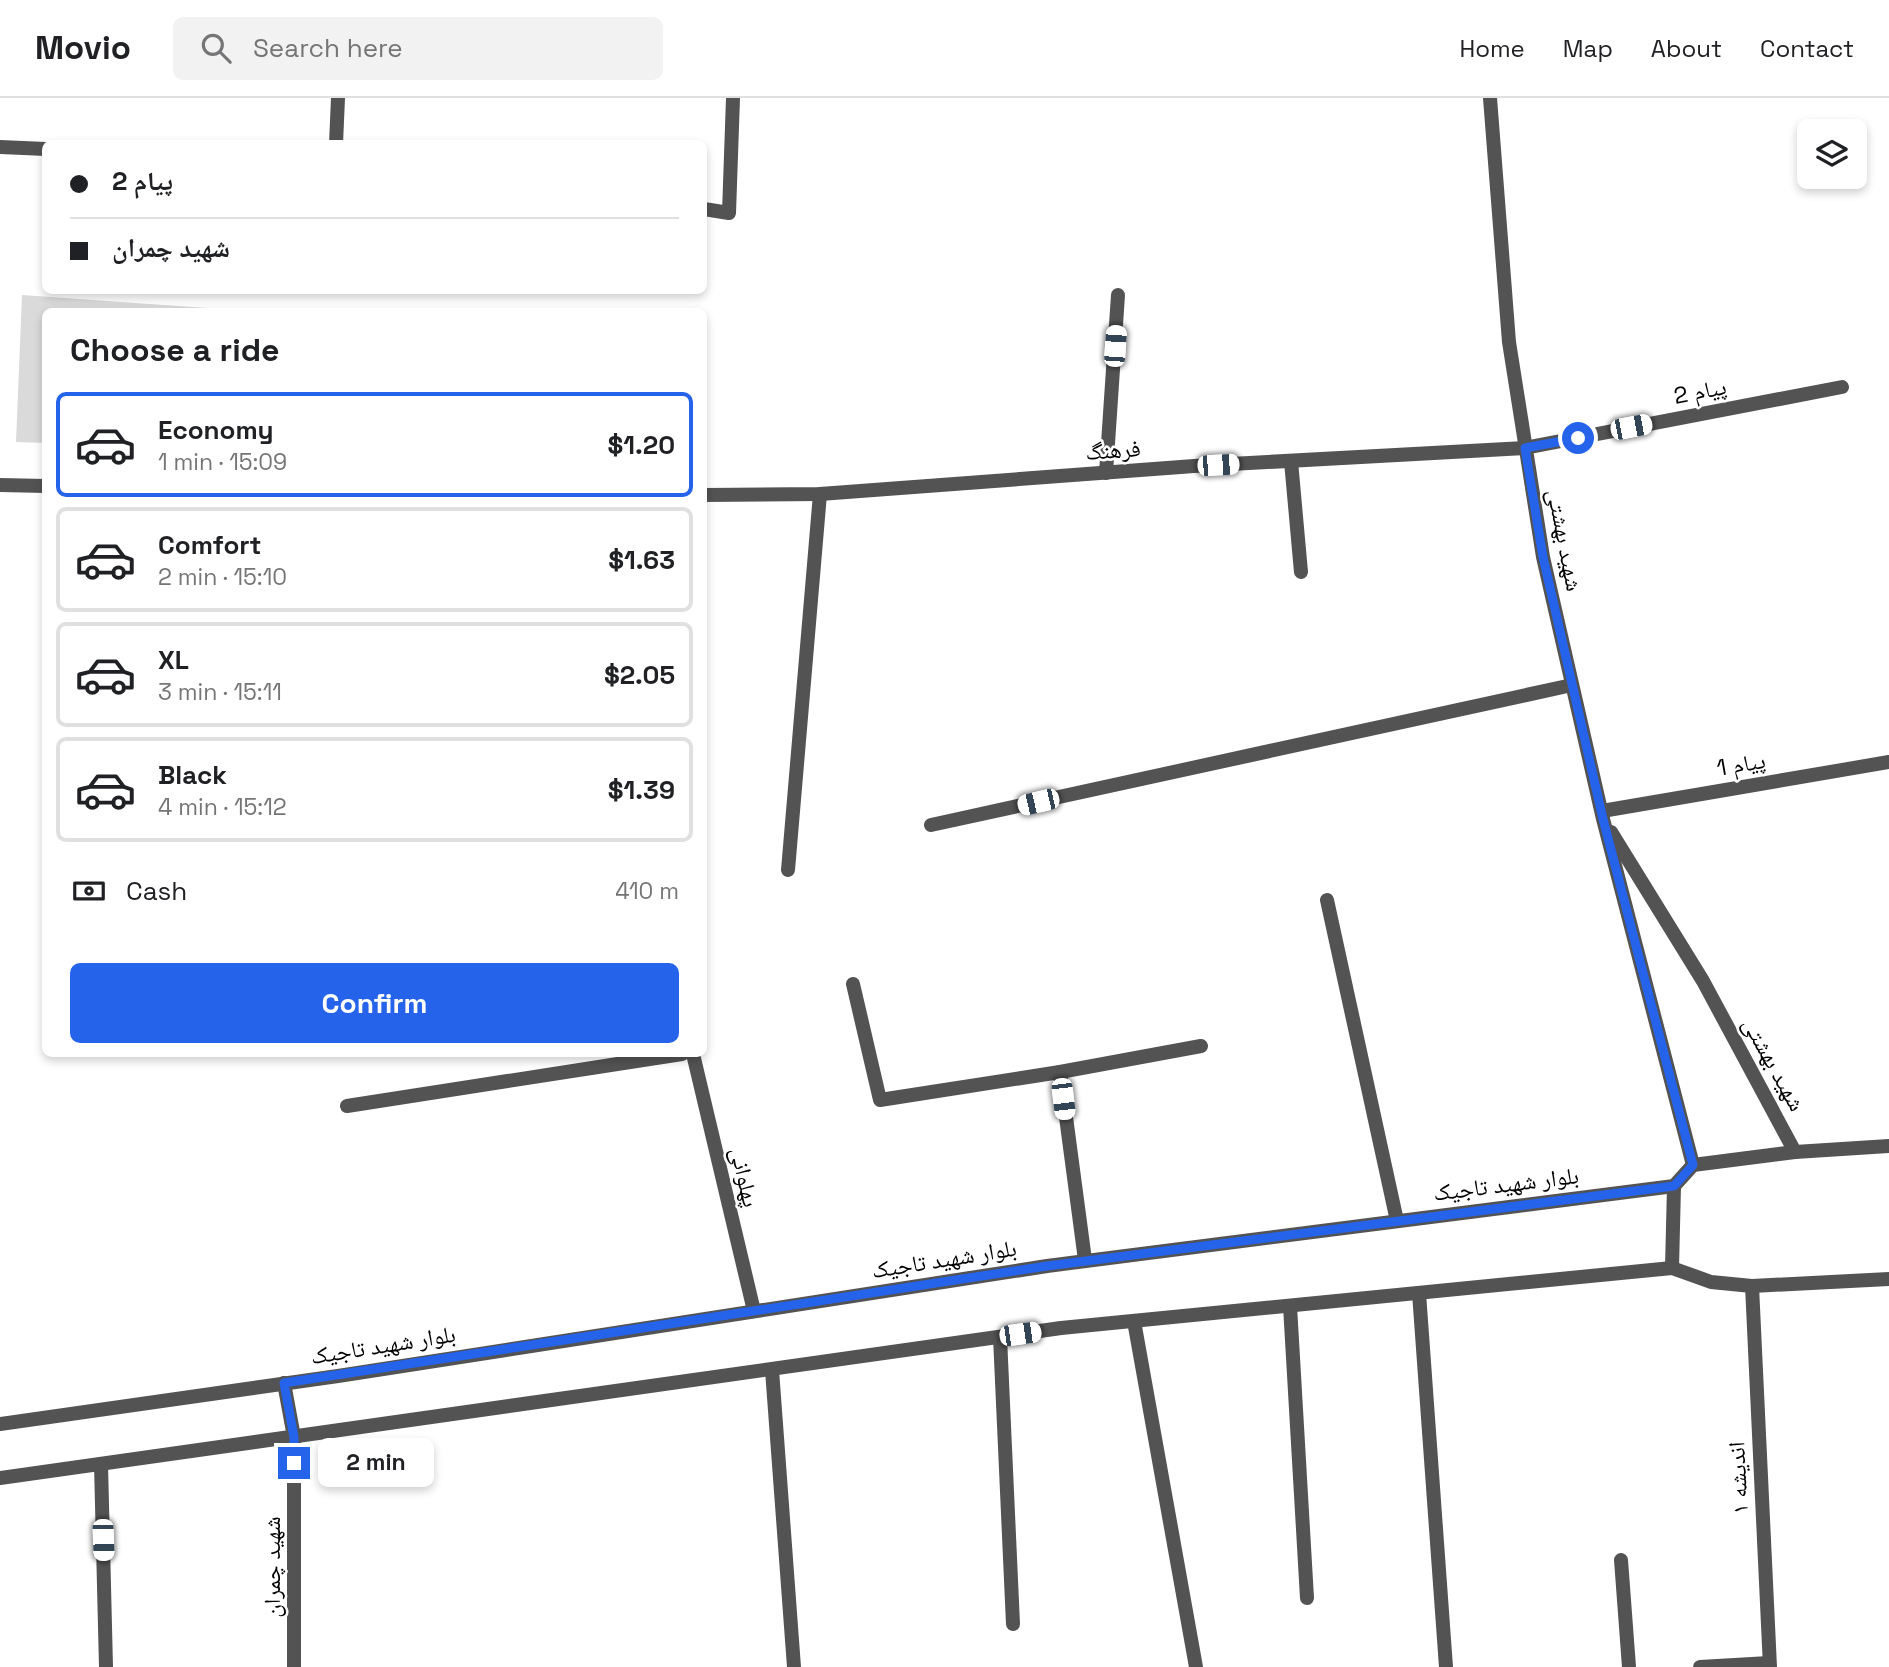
<!DOCTYPE html>
<meta charset="utf-8">
<style>
body{margin:0;font-family:"Space Grotesk","Noto Naskh Arabic",sans-serif;background:#f2f2f2;color:#202124;height:100vh;display:flex;flex-direction:column;font-size:26px;white-space:nowrap}
*{box-sizing:border-box;margin:0}
p{font-size:23px;color:#757577}
.icon{flex:none;width:38px;height:38px;fill:none;stroke:currentColor;stroke-width:2;stroke-linecap:round;stroke-linejoin:round}
.map{position:relative;flex:1;overflow:hidden}
.panel{position:absolute;left:42px;top:210px;width:665px;height:749px;display:flex;flex-direction:column;background:#fff;border-radius:10px;box-shadow:0 4px 10px #0003}
.panel>*{flex:none}
.top-card{position:absolute;left:42px;top:42px;width:665px;height:154px;border-radius:10px;box-shadow:0 4px 10px #0003;display:grid;align-content:center;height:154px;padding:0 28px;background:#fff}
.controls{position:absolute;left:1797px;top:21px;display:grid;gap:14px}
.controls a{display:grid;place-items:center;width:70px;height:70px;border-radius:10px;background:#fff;box-shadow:0 4px 10px #0003;font-size:35px}
.end{position:absolute;width:32px;height:32px;margin:-16px;border:9px solid #2563eb;background:#fff;box-shadow:0 0 0 4px #fff}
.from{border-radius:50%}
.bubble{position:absolute;height:49px;border-radius:10px;background:#fff;box-shadow:0 4px 10px #0003;font-size:23px;font-weight:600;line-height:49px;text-align:center}
.car{position:absolute;width:21px;height:42px;margin:-21px -10px;border-radius:9px;box-shadow:0 0 5px 2px #0007;background:linear-gradient(#fff 24%,#345 0 40%,#fff 0 76%,#345 0 86%,#fff 0)}
.top-card b{display:flex;align-items:center;gap:24px;height:66px;font-size:26px}
.top-card b+b{border-top:2px solid #e0e0e0}
.top-card i{width:18px;height:18px;background:#202124}
ul{padding:0;list-style:none}
li{display:flex;align-items:center;gap:21px;height:105px;margin:0 14px 10px;padding:0 14px;border:4px solid #e0e0e0;border-radius:10px}
li div{flex:1}
li b{display:block;font-size:26px}
li em{font-style:normal;font-weight:600}
li.on{border-color:#2563eb}
li>.icon{width:63px;height:63px;stroke-width:1.5}
h2{padding:0 28px;font-size:32px;line-height:84px}
.pay{display:flex;align-items:center;gap:18px;height:77px;padding:0 28px;font-size:26px}
.pay p{margin-inline-start:auto}
.button{display:flex;gap:14px;margin-top:auto;padding:14px 28px}
.button a{flex:1;height:80px;border-radius:10px;background:#2563eb;color:#fff;font-size:28px;font-weight:600;line-height:80px;text-align:center}
header{display:flex;align-items:center;gap:42px;box-sizing:border-box;height:98px;padding:0 35px;background:#fff;border-bottom:2px solid #e0e0e0}
header strong{font-size:33px}
nav{display:flex;gap:38px;margin-inline-start:auto;font-size:24px}
.search{width:490px;height:63px;background:#f2f2f2;display:flex;align-items:center;gap:18px;box-sizing:border-box;padding:0 24px;border-radius:10px;color:#757577;font-size:26px}
.map>svg:first-child{display:block}
.green{fill:#dadada}
.lines{fill:none;stroke-linecap:round;stroke-linejoin:round}
.service{stroke:#535353;stroke-width:14}
.minor{stroke:#535353;stroke-width:14}
.tertiary{stroke:#535353;stroke-width:14}
.route{stroke:#2563eb;stroke-width:9}
.labels{text-anchor:middle;dominant-baseline:central;stroke-width:5;stroke-linejoin:round;paint-order:stroke}
.street-label{font-size:23px;fill:#000;stroke:#fff}
</style>
<header>
<strong>Movio</strong>
<div class="search"><svg class="icon" aria-label="search" viewBox="0 0 24 24"><circle cx="10" cy="10" r="6"/><path d="M15 15l6 6"/></svg>Search here</div>
<nav><a>Home</a><a>Map</a><a>About</a><a>Contact</a></nav>
</header>
<div class="map">
<svg width="1889" height="1569" viewBox="0 0 1889 1569">
<rect width="100%" height="100%" fill="#fff"/>
<!-- green -->
<polygon class="green" points="22,197 249,213 46,214 45,345 16,344"/>
<g class="lines">
<!-- service -->
<g class="service">
<polyline points="788,772 820,396"/>
<polyline points="693,956 754,1213"/>
<polyline points="347,1008 682,956"/>
<polyline points="1134,1223 1196,1569"/>
</g>
<!-- minor -->
<g class="minor">
<polyline points="336,46 338,0"/>
<polyline points="0,49 46,51"/>
<polyline points="704,111 729,115 733,0"/>
<polyline points="1291,363 1301,474"/>
<polyline points="1106,375 1118,197"/>
<polyline points="0,387 46,388"/>
<polyline points="704,397 820,396 1194,368 1525,350 1842,289"/>
<polyline points="1602,713 1889,664"/>
<polyline points="931,727 1572,587"/>
<polyline points="1327,802 1397,1123"/>
<polyline points="853,886 880,1002 1060,974 1201,948"/>
<polyline points="1060,974 1085,1162"/>
<polyline points="1752,1188 1770,1569"/>
<polyline points="1419,1195 1446,1569"/>
<polyline points="1290,1208 1307,1500"/>
<polyline points="1000,1239 1013,1526"/>
<polyline points="772,1272 794,1569"/>
<polyline points="284,1285 294,1339 294,1569"/>
<polyline points="101,1366 106,1569"/>
<polyline points="1621,1462 1629,1569"/>
<polyline points="1700,1569 1769,1565"/>
</g>
<!-- tertiary -->
<g class="tertiary">
<polyline points="1490,0 1509,244 1543,459 1603,721 1693,1067"/>
<polyline points="1611,734 1703,883 1795,1054"/>
<polyline points="1672,1170 1674,1088"/>
<polyline points="0,1326 338,1278 1047,1168 1674,1088 1693,1067 1795,1054 1889,1048"/>
<polyline points="0,1380 1061,1230 1672,1170 1711,1184 1752,1188 1889,1181"/>
</g>
</g>
<g class="lines">
<!-- route -->
<polyline class="route" points="294,1365 294,1339 284,1285 1047,1168 1674,1088 1693,1067 1603,721 1543,459 1525,350 1578,340"/>
</g>
<g class="labels">
<!-- street labels -->
<g class="street-label">
<text transform="translate(1700 293) rotate(-11)">پیام 2</text>
<text transform="translate(1113 352) rotate(-4)">فرهنگ</text>
<text transform="translate(1565 442) rotate(79)">شهید بهشتی</text>
<text transform="translate(1741 666) rotate(-10)">پیام 1</text>
<text transform="translate(1774 966) rotate(61)">شهید بهشتی</text>
<text transform="translate(745 1079) rotate(77)">پهلوانی</text>
<text transform="translate(1506 1086) rotate(-7)">بلوار شهید تاجیک</text>
<text transform="translate(944 1161) rotate(-9)">بلوار شهید تاجیک</text>
<text transform="translate(383 1247) rotate(-9)">بلوار شهید تاجیک</text>
<text transform="translate(1738 1380) rotate(-93)">اندیشه ۱</text>
<text transform="translate(272 1469) rotate(-90)">شهید چمران</text>
</g>
</g>
</svg>
<div class="controls">
<a><svg class="icon" aria-label="layers" viewBox="0 0 24 24"><path d="M12 4l9 5-9 5-9-5zM3 14l9 5 9-5"/></svg></a>
</div>
<i class="end from" style="left:1578px;top:340px"></i>
<i class="end" style="left:294px;top:1365px"></i>
<div class="bubble" style="left:318px;top:1340px;width:116px">2 min</div>
<i class="car" style="left:1115px;top:248px;rotate:4deg"></i>
<i class="car" style="left:1631px;top:329px;rotate:79deg"></i>
<i class="car" style="left:1218px;top:367px;rotate:87deg"></i>
<i class="car" style="left:1038px;top:704px;rotate:257deg"></i>
<i class="car" style="left:1063px;top:1001px;rotate:173deg"></i>
<i class="car" style="left:1020px;top:1236px;rotate:82deg"></i>
<i class="car" style="left:103px;top:1442px;rotate:178deg"></i>
<div class="top-card">
<b><i class="from"></i>پیام 2</b>
<b><i></i>شهید چمران</b>
</div>
<section class="panel">
<h2>Choose a ride</h2>
<ul>
<li class="on"><svg class="icon" aria-label="car" viewBox="0 0 24 24"><path d="M5 17H2v-5l4-1 3-4h7l3 4 3 1v5h-3M9 17h6M6 11h13"/><circle cx="7" cy="17" r="2"/><circle cx="17" cy="17" r="2"/></svg><div><b>Economy</b><p>1 min · 15:09</p></div><em>$1.20</em></li>
<li><svg class="icon" aria-label="car" viewBox="0 0 24 24"><path d="M5 17H2v-5l4-1 3-4h7l3 4 3 1v5h-3M9 17h6M6 11h13"/><circle cx="7" cy="17" r="2"/><circle cx="17" cy="17" r="2"/></svg><div><b>Comfort</b><p>2 min · 15:10</p></div><em>$1.63</em></li>
<li><svg class="icon" aria-label="car" viewBox="0 0 24 24"><path d="M5 17H2v-5l4-1 3-4h7l3 4 3 1v5h-3M9 17h6M6 11h13"/><circle cx="7" cy="17" r="2"/><circle cx="17" cy="17" r="2"/></svg><div><b>XL</b><p>3 min · 15:11</p></div><em>$2.05</em></li>
<li><svg class="icon" aria-label="car" viewBox="0 0 24 24"><path d="M5 17H2v-5l4-1 3-4h7l3 4 3 1v5h-3M9 17h6M6 11h13"/><circle cx="7" cy="17" r="2"/><circle cx="17" cy="17" r="2"/></svg><div><b>Black</b><p>4 min · 15:12</p></div><em>$1.39</em></li>
</ul>
<div class="pay"><svg class="icon" aria-label="cash" viewBox="0 0 24 24"><path d="M3 7h18v10H3z"/><circle cx="12" cy="12" r="2"/></svg>Cash<p>410 m</p></div>
<div class="button"><a>Confirm</a></div>
</section>
</div>
